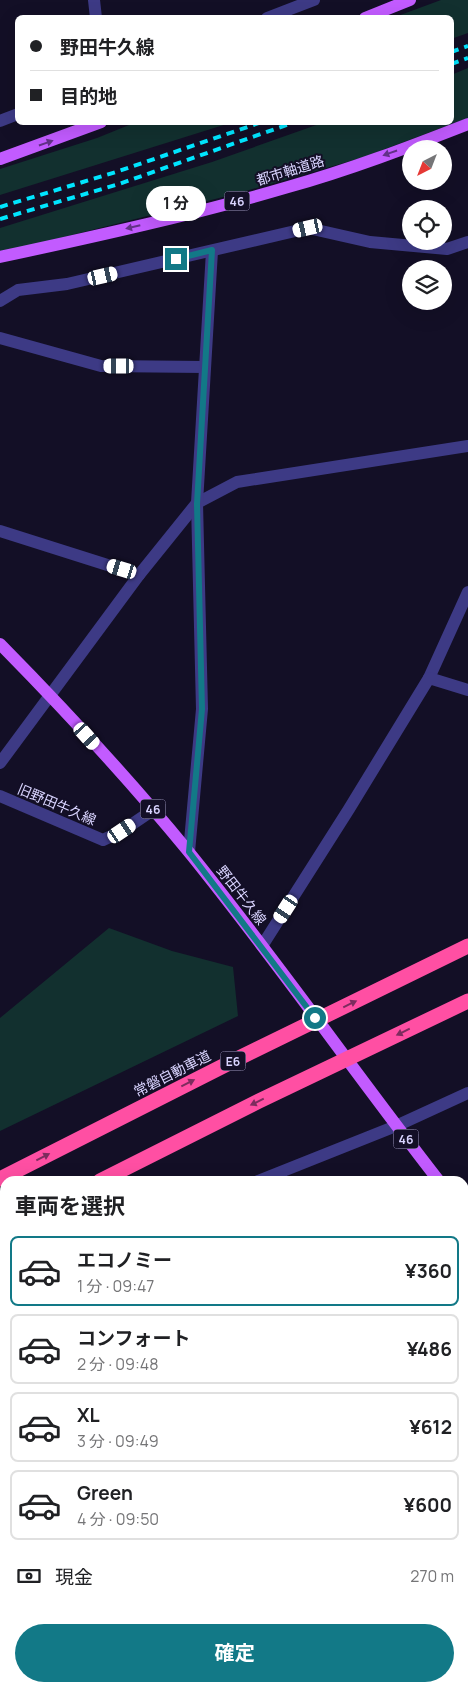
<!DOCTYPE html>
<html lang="ja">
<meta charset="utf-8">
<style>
body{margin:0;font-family:Manrope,"Noto Sans JP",sans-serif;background:#f6f6f6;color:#202124;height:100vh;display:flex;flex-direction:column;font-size:19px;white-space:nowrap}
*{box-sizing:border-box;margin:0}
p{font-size:16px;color:#757577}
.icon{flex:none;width:28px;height:28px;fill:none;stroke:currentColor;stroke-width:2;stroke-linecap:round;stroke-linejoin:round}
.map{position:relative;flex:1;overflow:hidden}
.panel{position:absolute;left:0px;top:1176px;width:469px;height:516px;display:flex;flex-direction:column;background:#fff;border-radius:15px 15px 0 0;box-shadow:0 5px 20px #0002}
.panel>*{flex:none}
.hud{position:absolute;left:15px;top:15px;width:439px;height:110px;border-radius:8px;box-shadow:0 5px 20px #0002;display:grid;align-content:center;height:110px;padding:0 15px;background:#fff}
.needle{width:32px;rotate:222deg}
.buttons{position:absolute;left:402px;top:140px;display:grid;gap:10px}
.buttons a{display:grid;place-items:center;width:50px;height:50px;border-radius:50%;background:#fff;box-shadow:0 5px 20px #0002;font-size:25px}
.end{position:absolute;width:22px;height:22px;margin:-11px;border:6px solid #127987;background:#fff;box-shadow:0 0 0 2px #fff}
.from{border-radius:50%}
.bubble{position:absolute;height:35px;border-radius:18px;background:#fff;box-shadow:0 5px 20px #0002;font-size:16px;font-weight:700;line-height:35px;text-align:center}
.car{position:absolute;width:15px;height:30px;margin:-15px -8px;border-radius:6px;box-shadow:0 0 4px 1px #0007;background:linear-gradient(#fff 24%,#345 0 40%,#fff 0 76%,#345 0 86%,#fff 0)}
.hud b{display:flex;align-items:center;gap:18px;height:48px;font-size:19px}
.hud b+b{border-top:1px solid #e0e0e0}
.hud i{width:12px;height:12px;background:#202124}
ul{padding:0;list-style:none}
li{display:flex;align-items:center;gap:15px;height:70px;margin:0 10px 8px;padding:0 5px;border:2px solid #e0e0e0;border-radius:8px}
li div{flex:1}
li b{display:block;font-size:19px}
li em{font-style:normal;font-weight:700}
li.active{border-color:#127987}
li>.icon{width:45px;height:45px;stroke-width:1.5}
h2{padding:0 15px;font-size:22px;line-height:60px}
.pay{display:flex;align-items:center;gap:12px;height:55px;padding:0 15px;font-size:19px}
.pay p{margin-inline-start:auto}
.primary-button{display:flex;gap:10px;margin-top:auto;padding:10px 15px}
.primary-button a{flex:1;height:58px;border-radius:30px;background:#127987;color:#fff;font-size:20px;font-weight:700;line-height:58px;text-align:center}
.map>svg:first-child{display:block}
.green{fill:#12302f}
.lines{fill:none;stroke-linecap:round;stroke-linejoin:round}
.minor{stroke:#3d3a85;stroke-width:12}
.primary{stroke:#c25bff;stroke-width:12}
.motorway{stroke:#ff4fa3;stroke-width:15}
.rail{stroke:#00e5ff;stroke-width:4;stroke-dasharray:8 6;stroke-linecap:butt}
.oneway{fill:#623188}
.oneway2{fill:#7d2c5e}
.route{stroke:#127987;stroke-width:6}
.labels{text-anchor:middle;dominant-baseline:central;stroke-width:4;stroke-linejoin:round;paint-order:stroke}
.shield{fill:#130f26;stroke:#9e99be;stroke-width:1}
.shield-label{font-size:12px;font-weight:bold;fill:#d9d4ff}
.street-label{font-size:14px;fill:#d9d4ff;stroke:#130f26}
</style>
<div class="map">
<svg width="468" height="1692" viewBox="0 0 468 1692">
<rect width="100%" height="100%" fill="#130f26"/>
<!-- green -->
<g class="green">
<polygon points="441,0 468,0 468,33 451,39 451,18 395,17"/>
<polygon points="468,68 468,118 361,158 239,193 0,253 0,228 212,162 322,123 451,122 451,75"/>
<polygon points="134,123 230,123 0,195 0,169 97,138"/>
<polygon points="109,928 172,951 233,967 238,1016 0,1131 0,1018"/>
</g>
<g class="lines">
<!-- minor -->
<g class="minor">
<polyline points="94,0 96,18"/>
<polyline points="267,18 314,0"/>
<polyline points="0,121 18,114"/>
<polyline points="0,301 18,290 67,284 308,228 370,242 447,249 468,242"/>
<polyline points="0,338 101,366 205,367"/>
<polyline points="0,531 139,575"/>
<polyline points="429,678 468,592"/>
<polyline points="0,763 139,575 197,503 237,482 468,446"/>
<polyline points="0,796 103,840 122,831 153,810"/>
<polyline points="189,852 202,709 197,503 212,251"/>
<polyline points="262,946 349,809 429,678 468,690"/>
<polyline points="258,1181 396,1126 468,1093"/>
<polyline points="0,1286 5,1283"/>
<polyline points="464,1511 468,1511"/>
<polyline points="0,1527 5,1522"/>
</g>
<!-- primary -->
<g class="primary">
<polyline points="365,18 410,0"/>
<polyline points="0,159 101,122"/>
<path d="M0 257C97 236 193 215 288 187 349 170 409 147 468 124"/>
<path d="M0 644C65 710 129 779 188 851 275 958 354 1072 439 1181"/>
<polyline points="464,1213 468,1218"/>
</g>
<!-- motorway -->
<g class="motorway">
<polyline points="0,1179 239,1058 468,946"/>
<polyline points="100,1181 259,1101 468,1001"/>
<polyline points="0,1232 5,1229"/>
</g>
<!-- rail -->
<g class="rail">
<polyline points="451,52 468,46"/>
<polyline points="451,64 468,58"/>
<polyline points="0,207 116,172 262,122"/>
<polyline points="0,219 119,184 295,122"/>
</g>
</g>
<!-- one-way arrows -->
<defs><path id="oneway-solid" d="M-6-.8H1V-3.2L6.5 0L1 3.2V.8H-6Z" transform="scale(1.25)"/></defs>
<g class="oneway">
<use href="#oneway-solid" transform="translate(46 143) rotate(-19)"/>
<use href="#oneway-solid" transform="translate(390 153) rotate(161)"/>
<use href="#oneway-solid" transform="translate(133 227) rotate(167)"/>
</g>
<g class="oneway2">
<use href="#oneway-solid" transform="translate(350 1004) rotate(-26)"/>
<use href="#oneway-solid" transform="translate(403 1032) rotate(154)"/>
<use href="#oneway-solid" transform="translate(188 1083) rotate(-27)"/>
<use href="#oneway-solid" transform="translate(257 1102) rotate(154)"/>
<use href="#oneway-solid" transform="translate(43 1157) rotate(-27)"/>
</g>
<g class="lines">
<!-- route -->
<polyline class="route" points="176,259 212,250 197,504 202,709 189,852 315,1018"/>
</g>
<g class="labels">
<!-- shield labels -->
<g class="shield">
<rect x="224.5" y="191.5" width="25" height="19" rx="4"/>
<rect x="140.5" y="799.5" width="25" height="19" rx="4"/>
<rect x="220.5" y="1051.5" width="25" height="19" rx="4"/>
<rect x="393.5" y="1129.5" width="25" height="19" rx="4"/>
</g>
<g class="shield-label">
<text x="237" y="201">46</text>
<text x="153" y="809">46</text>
<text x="233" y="1061">E6</text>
<text x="406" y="1139">46</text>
</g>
<!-- street labels -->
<g class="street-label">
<text transform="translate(290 170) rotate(-17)">都市軸道路</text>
<text transform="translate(57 804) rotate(23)">旧野田牛久線</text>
<text transform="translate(242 895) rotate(52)">野田牛久線</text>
<text transform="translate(172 1073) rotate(-27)">常磐自動車道</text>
</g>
</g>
</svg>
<div class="buttons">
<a><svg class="needle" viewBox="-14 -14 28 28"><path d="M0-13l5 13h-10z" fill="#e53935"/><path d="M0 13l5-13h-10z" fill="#757577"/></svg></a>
<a><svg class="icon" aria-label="locate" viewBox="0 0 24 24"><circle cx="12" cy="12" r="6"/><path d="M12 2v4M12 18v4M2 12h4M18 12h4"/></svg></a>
<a><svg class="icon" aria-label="layers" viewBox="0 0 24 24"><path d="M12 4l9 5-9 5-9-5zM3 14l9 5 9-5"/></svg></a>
</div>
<i class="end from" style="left:315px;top:1018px"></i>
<i class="end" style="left:176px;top:259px"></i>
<div class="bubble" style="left:146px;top:186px;width:60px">1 分</div>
<i class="car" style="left:308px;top:228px;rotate:257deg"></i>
<i class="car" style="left:103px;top:276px;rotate:77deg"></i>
<i class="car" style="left:119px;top:366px;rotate:270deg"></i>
<i class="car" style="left:122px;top:569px;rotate:287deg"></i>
<i class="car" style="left:87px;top:736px;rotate:138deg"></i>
<i class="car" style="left:122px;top:831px;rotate:56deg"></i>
<i class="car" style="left:286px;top:909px;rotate:213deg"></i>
<div class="hud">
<b><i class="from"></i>野田牛久線</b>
<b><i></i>目的地</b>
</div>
<section class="panel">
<h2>車両を選択</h2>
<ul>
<li class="active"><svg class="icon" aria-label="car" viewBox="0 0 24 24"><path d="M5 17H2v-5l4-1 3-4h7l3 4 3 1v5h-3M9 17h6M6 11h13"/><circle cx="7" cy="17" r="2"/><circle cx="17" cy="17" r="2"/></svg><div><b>エコノミー</b><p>1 分 · 09:47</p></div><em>¥360</em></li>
<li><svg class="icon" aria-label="car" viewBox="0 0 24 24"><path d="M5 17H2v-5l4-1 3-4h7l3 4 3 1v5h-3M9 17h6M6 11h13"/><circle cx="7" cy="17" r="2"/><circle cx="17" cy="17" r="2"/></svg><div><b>コンフォート</b><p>2 分 · 09:48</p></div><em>¥486</em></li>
<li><svg class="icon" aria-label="car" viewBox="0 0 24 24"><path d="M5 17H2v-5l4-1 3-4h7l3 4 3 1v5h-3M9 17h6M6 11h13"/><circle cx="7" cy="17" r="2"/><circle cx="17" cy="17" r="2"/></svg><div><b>XL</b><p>3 分 · 09:49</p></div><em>¥612</em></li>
<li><svg class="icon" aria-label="car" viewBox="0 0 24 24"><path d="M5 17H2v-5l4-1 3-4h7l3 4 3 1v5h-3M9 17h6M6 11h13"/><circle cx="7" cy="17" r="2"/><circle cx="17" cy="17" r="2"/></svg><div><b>Green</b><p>4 分 · 09:50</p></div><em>¥600</em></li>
</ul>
<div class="pay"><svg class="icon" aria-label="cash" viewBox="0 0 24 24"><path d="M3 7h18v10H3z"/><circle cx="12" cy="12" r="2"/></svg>現金<p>270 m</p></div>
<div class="primary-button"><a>確定</a></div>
</section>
</div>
